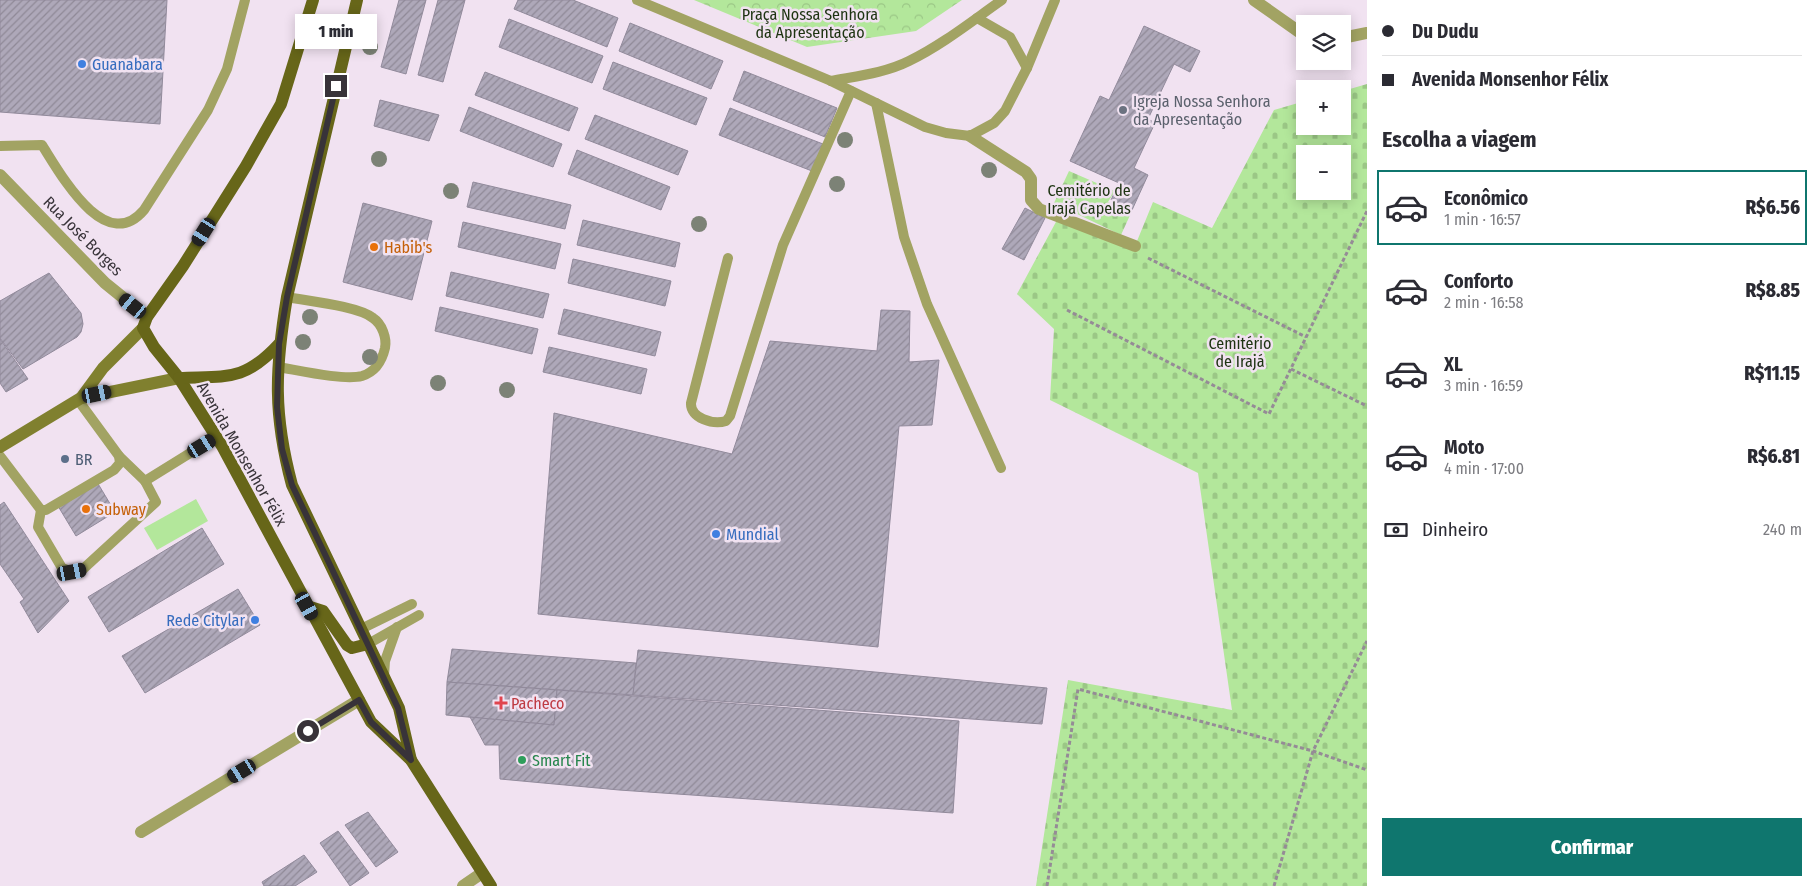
<!DOCTYPE html>
<html lang="pt">
<meta charset="utf-8">
<style>
body{margin:0;font-family:"Fira Sans Condensed",sans-serif;background:#f7f7f7;color:#2b2b33;height:100vh;display:flex;flex-direction:column;font-size:19px;white-space:nowrap}
*{box-sizing:border-box;margin:0}
p{font-size:16px;color:#7c7c81}
.icon{flex:none;width:28px;height:28px;fill:none;stroke:currentColor;stroke-width:2;stroke-linecap:round;stroke-linejoin:round}
.map{position:relative;flex:1;overflow:hidden}
.sheet{display:flex;flex-direction:column;background:#fff;width:450px}
.sheet>*{flex:none}
.top-card{display:grid;align-content:center;height:110px;padding:0 15px;background:#fff}
.tools{position:absolute;left:1296px;top:15px;display:grid;gap:10px}
.tools a{display:grid;place-items:center;width:55px;height:55px;border-radius:0px;background:#fff;box-shadow:0 2px 12px #0003;font-size:25px}
.end{position:absolute;width:22px;height:22px;margin:-11px;border:6px solid #383339;background:#fff;box-shadow:0 0 0 2px #fff}
.from{border-radius:50%}
.bubble{position:absolute;height:35px;border-radius:0px;background:#fff;box-shadow:0 2px 12px #0003;font-size:16px;font-weight:800;line-height:35px;text-align:center}
.car{position:absolute;width:15px;height:30px;margin:-15px -8px;border-radius:6px;box-shadow:0 0 4px 1px #0007;background:linear-gradient(#222 24%,#8ab4d8 0 40%,#222 0 76%,#8ab4d8 0 86%,#222 0)}
.top-card b{display:flex;align-items:center;gap:18px;height:48px;font-size:19px}
.top-card b+b{border-top:1px solid #e1e1e2}
.top-card i{width:12px;height:12px;background:#2b2b33}
ul{padding:0;list-style:none}
li{display:flex;align-items:center;gap:15px;height:75px;margin:0 10px 8px;padding:0 5px;border:2px solid transparent;border-radius:0px}
li div{flex:1}
li b{display:block;font-size:19px}
li em{font-style:normal;font-weight:800}
li.selected{border-color:#0f766e}
li>.icon{width:45px;height:45px;stroke-width:1.5}
h2{padding:0 15px;font-size:22px;line-height:60px}
.pay{display:flex;align-items:center;gap:12px;height:55px;padding:0 15px;font-size:19px}
.pay p{margin-inline-start:auto}
.button{display:flex;gap:10px;margin-top:auto;padding:10px 15px}
.button a{flex:1;height:58px;border-radius:0px;background:#0f766e;color:#fff;font-size:20px;font-weight:800;line-height:58px;text-align:center}
main{display:flex;flex:1;min-height:0}
.map>svg:first-child{display:block}
.forest{fill:url(#forest-crowns)}
.cemetery{fill:url(#cemetery-stones);fill-rule:evenodd}
.garden{fill:#b3e79b}
.building{fill:url(#building-hatch);stroke:#918a9b}
.lines{fill:none;stroke-linecap:round;stroke-linejoin:round}
.path{stroke:#958b96;stroke-width:3;stroke-dasharray:4 2.5;stroke-linecap:butt}
.lane{stroke:#a2a363;stroke-width:10}
.street{stroke:#a2a363;stroke-width:12}
.secondary{stroke:#80802f;stroke-width:12}
.primary{stroke:#676619;stroke-width:12}
.tree{fill:#7c8276}
.route{stroke:#383339;stroke-width:6}
.shop-dot{fill:#3f7fe0;stroke:#f1e2f1;stroke-width:2}
.worship-dot{fill:#6b7280;stroke:#f1e2f1;stroke-width:2}
.food-dot{fill:#e8710a;stroke:#f1e2f1;stroke-width:2}
.service-dot{fill:#5c6f8a;stroke:#f1e2f1;stroke-width:2}
.health-dot{fill:#e0444e;stroke:#f1e2f1;stroke-width:2}
.leisure-dot{fill:#2e9e5b;stroke:#f1e2f1;stroke-width:2}
.labels{text-anchor:middle;dominant-baseline:central;stroke-width:5;stroke-linejoin:round;paint-order:stroke}
.park-label{font-size:16px;fill:#1d3311;stroke:#f1e2f1}
.shop-label{font-size:16px;fill:#366cbe;stroke:#f1e2f1;text-anchor:start}
.worship-label{font-size:16px;fill:#5b616d;stroke:#f1e2f1;text-anchor:start}
.street-label{font-size:16px;fill:#383339;stroke:#f1e2f1}
.food-label{font-size:16px;fill:#c56008;stroke:#f1e2f1;text-anchor:start}
.service-label{font-size:16px;fill:#4e5e75;stroke:#f1e2f1;text-anchor:start}
.health-label{font-size:16px;fill:#be3a42;stroke:#f1e2f1;text-anchor:start}
.leisure-label{font-size:16px;fill:#27864d;stroke:#f1e2f1;text-anchor:start}
</style>
<main>
<div class="map">
<svg width="1367" height="886" viewBox="0 0 1367 886">
<defs>
<pattern id="forest-crowns" width="20" height="18" patternUnits="userSpaceOnUse" patternTransform="scale(1.25)"><rect width="20" height="18" fill="#b3e79b"/><path d="M2 6a3 3 0 1 1 6 0M12 15a3 3 0 1 1 6 0" fill="none" stroke="#9bc786"/></pattern>
<pattern id="cemetery-stones" width="16" height="16" patternUnits="userSpaceOnUse" patternTransform="scale(1.25)"><rect width="16" height="16" fill="#b3e79b"/><path d="M2 7V4a2 2 0 0 1 4 0v3zM10 15v-3a2 2 0 0 1 4 0v3z" fill="#9bc786"/></pattern>
<pattern id="building-hatch" width="6" height="6" patternUnits="userSpaceOnUse" patternTransform="scale(1.25)"><rect width="6" height="6" fill="#aea8b9"/><path d="M-1 1l2-2M0 6l6-6M5 7l2-2" fill="none" stroke="#8f8997"/></pattern>
</defs>
<rect width="100%" height="100%" fill="#f1e2f1"/>
<!-- forest -->
<polygon class="forest" points="694,0 962,0 916,31 807,47"/>
<!-- cemetery -->
<g class="cemetery">
<path d="M1367 84V886H1036L1068 680 1232 710 1198 473 1050 400 1054 329 1017 294 1057 220 1135 246 1153 202 1212 228 1274 110 1305 101V126H1342L1343 91ZM1305 154H1342V191H1305Z"/>
<polygon points="1069,171 1115,191 1108,202 1131,213 1121,235 1054,203"/>
</g>
<!-- garden -->
<polygon class="garden" points="196,499 208,521 157,550 144,528"/>
<!-- building -->
<g class="building">
<polygon points="0,0 167,0 160,124 0,112"/>
<polygon points="399,0 426,0 406,74 381,67"/>
<polygon points="438,0 465,0 443,82 418,75"/>
<polygon points="518,0 573,0 618,18 607,47 514,9"/>
<polygon points="509,19 603,56 592,83 499,47"/>
<polygon points="630,23 723,61 711,89 619,51"/>
<polygon points="1144,26 1200,51 1190,72 1174,64 1148,119 1155,123 1134,168 1148,175 1132,210 1111,200 1119,183 1070,161 1100,96 1109,100"/>
<polygon points="613,62 707,98 696,125 603,89"/>
<polygon points="744,71 837,108 825,137 733,100"/>
<polygon points="485,72 578,108 569,131 475,95"/>
<polygon points="380,100 439,115 429,141 374,126"/>
<polygon points="469,107 562,144 553,167 460,131"/>
<polygon points="730,108 823,144 812,171 719,135"/>
<polygon points="595,115 688,151 678,175 585,139"/>
<polygon points="577,150 670,187 661,210 568,174"/>
<polygon points="473,182 571,205 565,229 467,207"/>
<polygon points="363,203 432,221 412,300 343,282"/>
<polygon points="1025,208 1045,218 1024,260 1002,249"/>
<polygon points="583,220 680,243 675,267 577,245"/>
<polygon points="463,222 561,244 555,269 458,247"/>
<polygon points="573,259 671,281 665,306 568,283"/>
<polygon points="451,272 549,294 543,318 446,296"/>
<polygon points="49,273 81,313 83,324 81,332 77,337 23,369 0,338 0,301"/>
<polygon points="440,307 538,329 532,354 435,331"/>
<polygon points="564,309 661,332 655,356 558,334"/>
<polygon points="881,310 910,311 909,362 939,360 932,425 899,426 878,647 538,614 554,413 732,454 770,341 877,351"/>
<polygon points="0,339 28,379 6,392 0,383"/>
<polygon points="549,347 647,369 641,394 543,372"/>
<polygon points="97,482 115,512 76,536 58,506"/>
<polygon points="4,502 69,601 38,633 20,602 24,599 0,564 0,505"/>
<polygon points="202,528 224,564 109,632 88,597"/>
<polygon points="238,589 260,625 145,693 122,656"/>
<polygon points="452,649 636,663 633,695 447,682"/>
<polygon points="638,650 1047,688 1042,724 633,695"/>
<polygon points="447,682 557,690 554,725 446,715"/>
<polygon points="557,690 959,721 953,813 619,790 500,779 499,745 485,745 470,717 554,725"/>
<polygon points="368,812 398,852 376,867 345,825"/>
<polygon points="338,831 369,873 350,886 320,843"/>
<polygon points="304,855 317,872 295,886 264,886 262,882"/>
</g>
<g class="lines">
<!-- path -->
<g class="path">
<polyline points="1148,258 1306,337"/>
<polyline points="1067,310 1269,414 1367,211"/>
<polyline points="1291,369 1367,406"/>
<polyline points="1047,886 1078,689 1313,751 1367,770"/>
<polyline points="1274,886 1313,751 1367,641"/>
</g>
<!-- lane -->
<g class="lane">
<polyline points="637,0 831,81 925,127 946,133 970,136 994,123 1005,111 1027,68 1055,0"/>
<polyline points="977,18 1010,37 1027,68"/>
<path d="M831 81C857 76 885 73 909 61 942 45 972 21 1002 0"/>
<polyline points="876,103 904,237 927,304 1001,468"/>
<path d="M0 146 42 145C60 173 105 256 144 210L208 110 227 69 245 0"/>
<path d="M728 258 691 403C690 418 713 425 726 421L730 416 783 245 851 91"/>
<path d="M278 367C297 370 344 381 362 376 375 372 382 361 385 348 387 338 382 324 373 318 358 306 307 301 287 297"/>
<polyline points="0,456 41,510 46,510 114,470 120,463 119,456 78,400"/>
<polyline points="145,481 216,437"/>
<polyline points="41,510 38,527 62,568 72,572 82,570 156,502 145,481 119,456"/>
<polyline points="361,629 412,604"/>
<polyline points="368,644 419,615"/>
<polyline points="384,676 385,661 397,627"/>
</g>
<!-- street -->
<g class="street">
<polyline points="1254,0 1305,36"/>
<polyline points="1342,38 1367,33"/>
<polyline points="970,136 1026,172 1031,179 1031,200 1039,209 1135,246"/>
<polyline points="0,175 105,283 147,317"/>
<polyline points="141,832 359,700"/>
<polyline points="463,886 482,873"/>
</g>
<!-- secondary -->
<g class="secondary">
<polyline points="81,398 179,378"/>
<polyline points="0,447 81,398 103,368 143,328"/>
</g>
<!-- primary -->
<g class="primary">
<polyline points="313,0 281,104 246,166 183,266 147,317 143,328 154,347 179,378 222,446 371,722 411,760 491,886"/>
<path d="M357 0 287 297C275 369 273 414 292 485L399 708 411 760"/>
<path d="M179 378C227 376 244 382 279 344"/>
<polyline points="307,606 323,611 347,645 352,648 368,644"/>
</g>
</g>
<!-- trees -->
<g class="tree">
<circle cx="370" cy="47" r="8"/>
<circle cx="845" cy="140" r="8"/>
<circle cx="379" cy="159" r="8"/>
<circle cx="989" cy="170" r="8"/>
<circle cx="837" cy="184" r="8"/>
<circle cx="451" cy="191" r="8"/>
<circle cx="699" cy="224" r="8"/>
<circle cx="310" cy="317" r="8"/>
<circle cx="303" cy="342" r="8"/>
<circle cx="370" cy="357" r="8"/>
<circle cx="438" cy="383" r="8"/>
<circle cx="507" cy="390" r="8"/>
</g>
<g class="lines">
<!-- route -->
<polyline class="route" points="308,731 359,700 371,722 411,760 398,708 292,485 282,449 277,407 279,344 287,297 336,86"/>
</g>
<!-- markers -->
<g class="shop-dot">
<circle cx="82" cy="64" r="5"/>
<circle cx="716" cy="534" r="5"/>
<circle cx="255" cy="620" r="5"/>
</g>
<circle class="worship-dot" cx="1123" cy="110" r="5"/>
<g class="food-dot">
<circle cx="374" cy="247" r="5"/>
<circle cx="86" cy="509" r="5"/>
</g>
<circle class="service-dot" cx="65" cy="459" r="5"/>
<path class="health-dot" d="M498.5 695.5h5v5h5v5h-5v5h-5v-5h-5v-5h5z"/>
<circle class="leisure-dot" cx="522" cy="760" r="5"/>
<g class="labels">
<!-- park labels -->
<g class="park-label">
<text x="810" y="14">Praça Nossa Senhora<tspan x="810" dy="18">da Apresentação</tspan></text>
<text x="1089" y="190">Cemitério de<tspan x="1089" dy="18">Irajá Capelas</tspan></text>
<text x="1240" y="343">Cemitério<tspan x="1240" dy="18">de Irajá</tspan></text>
</g>
<!-- shop labels -->
<g class="shop-label">
<text x="92" y="64">Guanabara</text>
<text x="726" y="534">Mundial</text>
<text x="245" y="620" text-anchor="end">Rede Citylar</text>
</g>
<!-- worship labels -->
<g class="worship-label">
<text x="1133" y="101">Igreja Nossa Senhora<tspan x="1133" dy="18">da Apresentação</tspan></text>
</g>
<!-- street labels -->
<g class="street-label">
<text transform="translate(83 236) rotate(45)">Rua José Borges</text>
<text transform="translate(242 454) rotate(60)">Avenida Monsenhor Félix</text>
</g>
<!-- food labels -->
<g class="food-label">
<text x="384" y="247">Habib's</text>
<text x="96" y="509">Subway</text>
</g>
<!-- service labels -->
<g class="service-label">
<text x="75" y="459">BR</text>
</g>
<!-- health labels -->
<g class="health-label">
<text x="511" y="703">Pacheco</text>
</g>
<!-- leisure labels -->
<g class="leisure-label">
<text x="532" y="760">Smart Fit</text>
</g>
</g>
</svg>
<div class="tools">
<a><svg class="icon" aria-label="layers" viewBox="0 0 24 24"><path d="M12 4l9 5-9 5-9-5zM3 14l9 5 9-5"/></svg></a>
<a>+</a>
<a>−</a>
</div>
<i class="end from" style="left:308px;top:731px"></i>
<i class="end" style="left:336px;top:86px"></i>
<div class="bubble" style="left:295px;top:14px;width:82px">1 min</div>
<i class="car" style="left:204px;top:232px;rotate:212deg"></i>
<i class="car" style="left:133px;top:306px;rotate:309deg"></i>
<i class="car" style="left:97px;top:394px;rotate:78deg"></i>
<i class="car" style="left:202px;top:446px;rotate:59deg"></i>
<i class="car" style="left:72px;top:572px;rotate:79deg"></i>
<i class="car" style="left:307px;top:606px;rotate:151deg"></i>
<i class="car" style="left:242px;top:771px;rotate:239deg"></i>
</div>
<section class="sheet">
<div class="top-card">
<b><i class="from"></i>Du Dudu</b>
<b><i></i>Avenida Monsenhor Félix</b>
</div>
<h2>Escolha a viagem</h2>
<ul>
<li class="selected"><svg class="icon" aria-label="car" viewBox="0 0 24 24"><path d="M5 17H2v-5l4-1 3-4h7l3 4 3 1v5h-3M9 17h6M6 11h13"/><circle cx="7" cy="17" r="2"/><circle cx="17" cy="17" r="2"/></svg><div><b>Econômico</b><p>1 min · 16:57</p></div><em>R$6.56</em></li>
<li><svg class="icon" aria-label="car" viewBox="0 0 24 24"><path d="M5 17H2v-5l4-1 3-4h7l3 4 3 1v5h-3M9 17h6M6 11h13"/><circle cx="7" cy="17" r="2"/><circle cx="17" cy="17" r="2"/></svg><div><b>Conforto</b><p>2 min · 16:58</p></div><em>R$8.85</em></li>
<li><svg class="icon" aria-label="car" viewBox="0 0 24 24"><path d="M5 17H2v-5l4-1 3-4h7l3 4 3 1v5h-3M9 17h6M6 11h13"/><circle cx="7" cy="17" r="2"/><circle cx="17" cy="17" r="2"/></svg><div><b>XL</b><p>3 min · 16:59</p></div><em>R$11.15</em></li>
<li><svg class="icon" aria-label="car" viewBox="0 0 24 24"><path d="M5 17H2v-5l4-1 3-4h7l3 4 3 1v5h-3M9 17h6M6 11h13"/><circle cx="7" cy="17" r="2"/><circle cx="17" cy="17" r="2"/></svg><div><b>Moto</b><p>4 min · 17:00</p></div><em>R$6.81</em></li>
</ul>
<div class="pay"><svg class="icon" aria-label="cash" viewBox="0 0 24 24"><path d="M3 7h18v10H3z"/><circle cx="12" cy="12" r="2"/></svg>Dinheiro<p>240 m</p></div>
<div class="button"><a>Confirmar</a></div>
</section>
</main>
